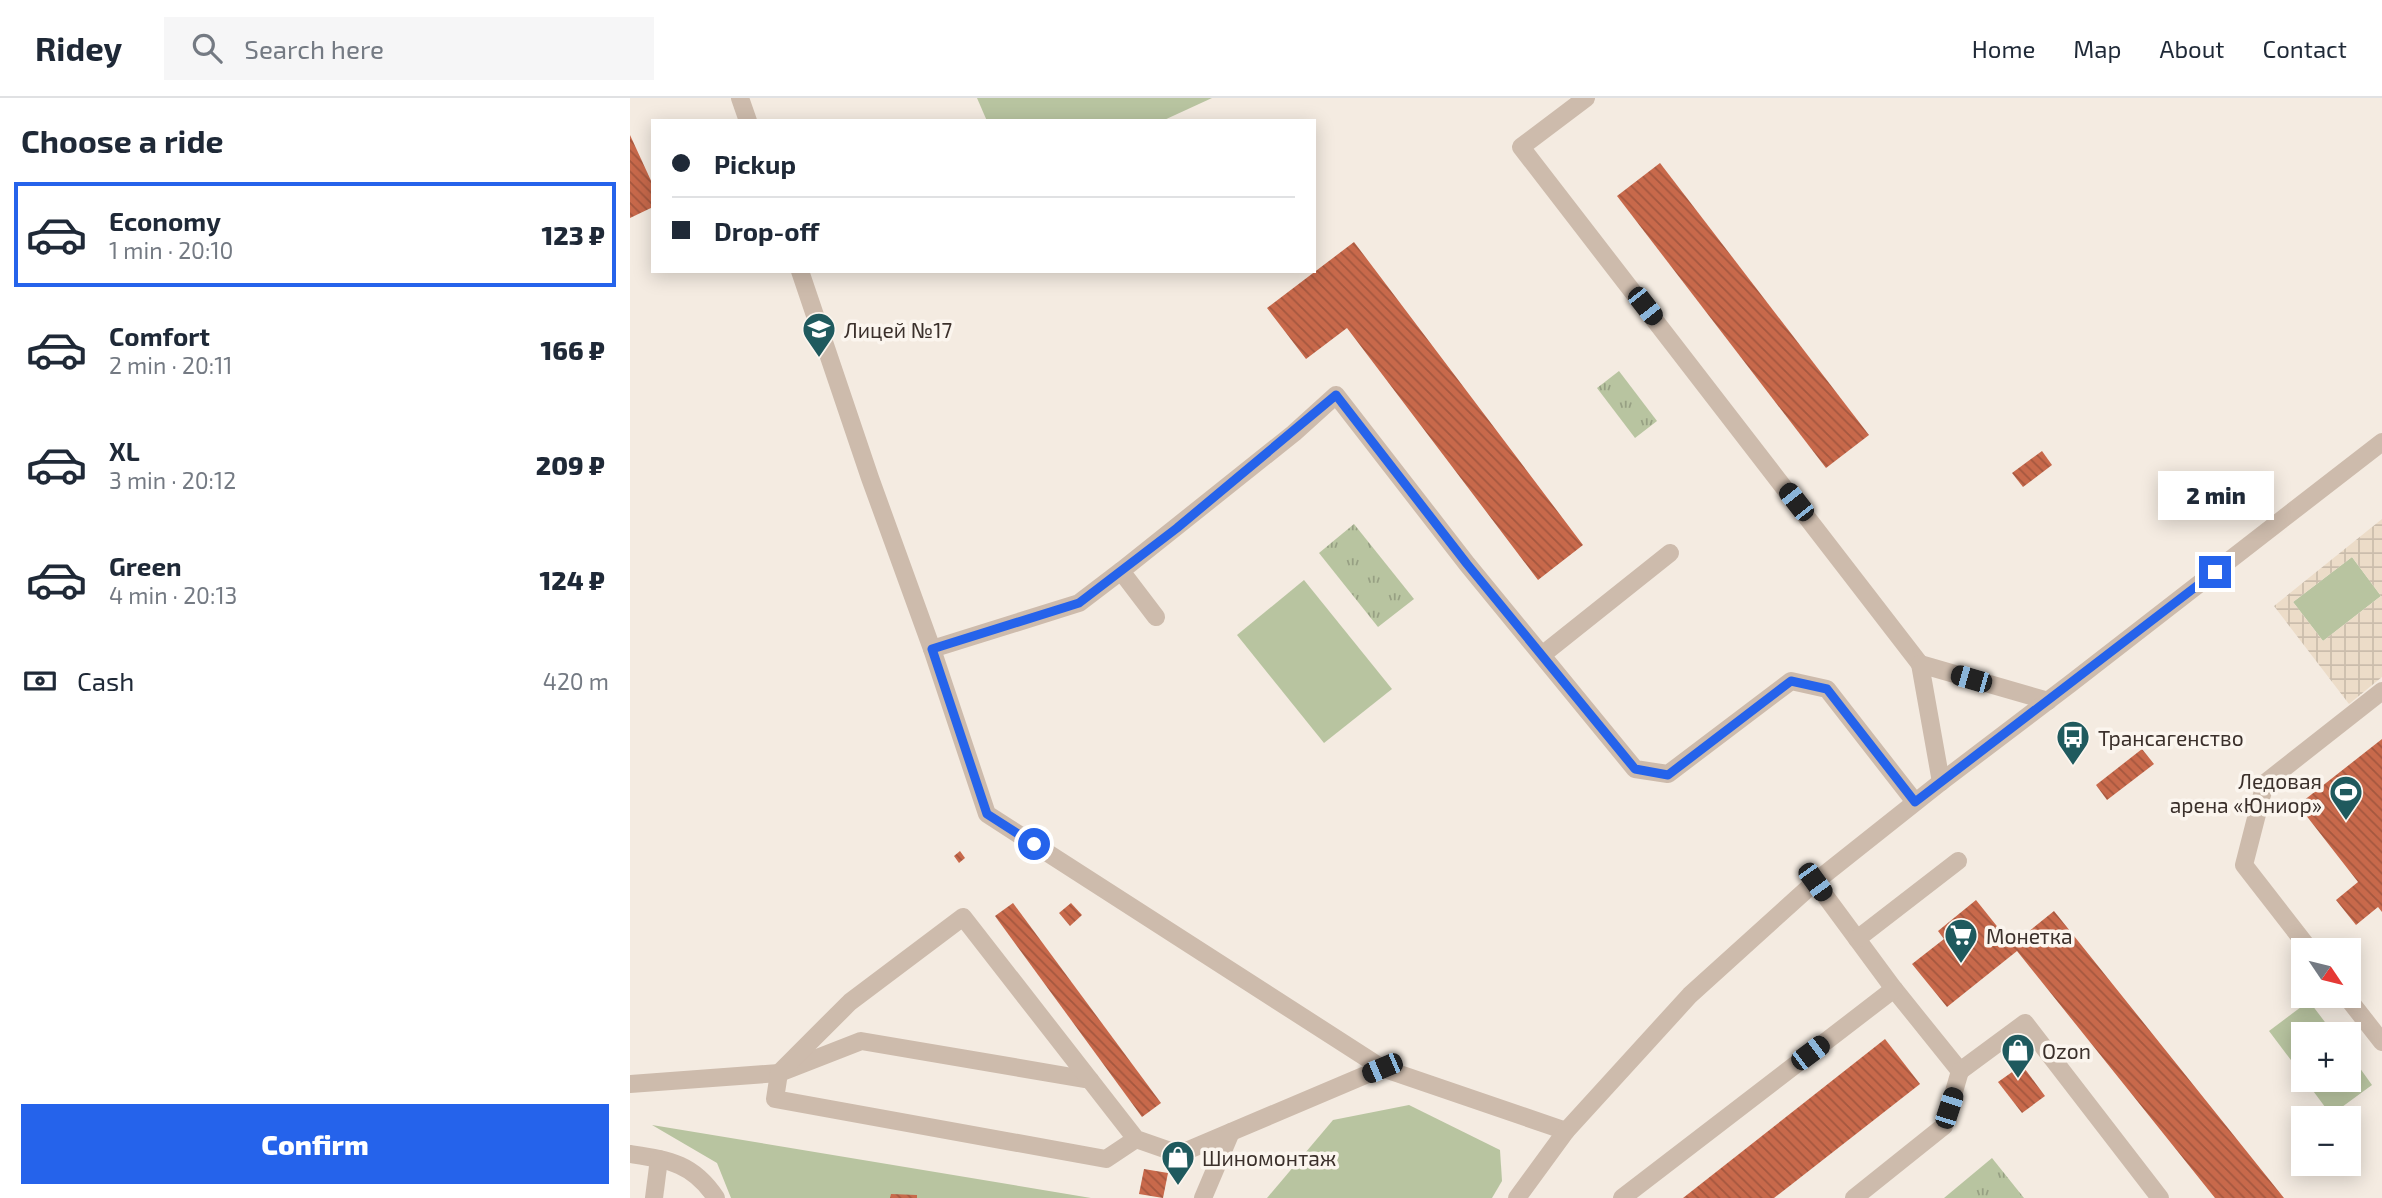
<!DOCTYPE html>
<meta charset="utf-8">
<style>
body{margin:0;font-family:"Exo 2",sans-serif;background:#f6f6f7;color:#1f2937;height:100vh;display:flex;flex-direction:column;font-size:26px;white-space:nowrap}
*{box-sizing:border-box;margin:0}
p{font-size:23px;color:#747a83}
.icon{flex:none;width:38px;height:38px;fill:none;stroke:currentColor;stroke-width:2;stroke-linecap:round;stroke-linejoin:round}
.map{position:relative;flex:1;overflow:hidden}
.drawer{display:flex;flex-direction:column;background:#fff;width:630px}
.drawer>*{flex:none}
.guide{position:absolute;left:21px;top:21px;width:665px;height:154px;border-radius:0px;box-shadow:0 4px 18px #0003;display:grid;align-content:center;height:154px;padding:0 21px;background:#fff}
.needle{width:46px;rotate:125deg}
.controls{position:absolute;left:1661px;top:840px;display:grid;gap:14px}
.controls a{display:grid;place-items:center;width:70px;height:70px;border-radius:0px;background:#fff;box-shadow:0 4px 18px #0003;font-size:35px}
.end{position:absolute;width:32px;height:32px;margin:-16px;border:9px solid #2563eb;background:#fff;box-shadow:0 0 0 4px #fff}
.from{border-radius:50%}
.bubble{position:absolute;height:49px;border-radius:0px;background:#fff;box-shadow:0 4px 18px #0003;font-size:23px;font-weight:800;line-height:49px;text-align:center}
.car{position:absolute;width:21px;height:42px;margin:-21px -10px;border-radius:9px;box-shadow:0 0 5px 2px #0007;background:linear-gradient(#222 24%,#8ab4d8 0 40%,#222 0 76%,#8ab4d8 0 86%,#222 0)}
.guide b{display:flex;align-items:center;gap:24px;height:66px;font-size:26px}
.guide b+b{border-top:2px solid #e0e1e3}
.guide i{width:18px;height:18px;background:#1f2937}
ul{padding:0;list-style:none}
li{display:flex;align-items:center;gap:21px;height:105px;margin:0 14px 10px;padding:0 7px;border:4px solid transparent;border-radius:0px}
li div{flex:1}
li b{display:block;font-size:26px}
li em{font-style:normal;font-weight:800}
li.selected{border-color:#2563eb}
li>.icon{width:63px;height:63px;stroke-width:1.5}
h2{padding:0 21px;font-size:32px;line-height:84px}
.pay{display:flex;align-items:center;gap:18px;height:77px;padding:0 21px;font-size:26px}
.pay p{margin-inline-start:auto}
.button{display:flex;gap:14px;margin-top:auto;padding:14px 21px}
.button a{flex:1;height:80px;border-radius:0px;background:#2563eb;color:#fff;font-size:28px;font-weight:800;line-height:80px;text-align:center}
header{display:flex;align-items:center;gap:42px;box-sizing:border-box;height:98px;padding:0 35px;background:#fff;border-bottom:2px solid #e0e1e3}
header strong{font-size:33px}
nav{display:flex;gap:38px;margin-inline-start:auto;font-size:24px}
.search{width:490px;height:63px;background:#f6f6f7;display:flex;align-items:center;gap:18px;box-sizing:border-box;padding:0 24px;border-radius:0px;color:#747a83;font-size:26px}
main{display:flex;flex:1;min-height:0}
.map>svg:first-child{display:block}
.grass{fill:#b8c4a0}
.park{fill:url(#park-tufts)}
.plaza{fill:url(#plaza-grid);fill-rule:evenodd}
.building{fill:url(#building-back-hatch)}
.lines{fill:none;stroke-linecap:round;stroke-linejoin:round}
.minor{stroke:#cdbbac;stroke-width:18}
.route{stroke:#2563eb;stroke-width:9}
.labels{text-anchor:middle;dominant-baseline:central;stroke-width:7;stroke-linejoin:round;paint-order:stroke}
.poi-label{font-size:21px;fill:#3b302b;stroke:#fbf5ee;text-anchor:start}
</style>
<header>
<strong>Ridey</strong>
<div class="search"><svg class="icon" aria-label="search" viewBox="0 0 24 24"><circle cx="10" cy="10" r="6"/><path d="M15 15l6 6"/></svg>Search here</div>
<nav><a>Home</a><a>Map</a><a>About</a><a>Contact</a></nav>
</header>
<main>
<section class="drawer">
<h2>Choose a ride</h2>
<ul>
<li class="selected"><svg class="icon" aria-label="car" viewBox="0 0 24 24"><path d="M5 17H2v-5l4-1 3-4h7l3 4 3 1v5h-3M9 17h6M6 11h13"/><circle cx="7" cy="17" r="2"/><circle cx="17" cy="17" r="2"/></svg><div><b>Economy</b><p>1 min · 20:10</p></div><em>123 ₽</em></li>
<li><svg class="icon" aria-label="car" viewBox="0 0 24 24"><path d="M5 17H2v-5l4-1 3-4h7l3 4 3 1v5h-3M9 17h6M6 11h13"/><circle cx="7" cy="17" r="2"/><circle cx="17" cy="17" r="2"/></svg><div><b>Comfort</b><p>2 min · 20:11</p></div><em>166 ₽</em></li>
<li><svg class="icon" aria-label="car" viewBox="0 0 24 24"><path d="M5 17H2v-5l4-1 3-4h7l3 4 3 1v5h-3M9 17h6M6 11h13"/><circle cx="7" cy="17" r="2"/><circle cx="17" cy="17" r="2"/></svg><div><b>XL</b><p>3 min · 20:12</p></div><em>209 ₽</em></li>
<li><svg class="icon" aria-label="car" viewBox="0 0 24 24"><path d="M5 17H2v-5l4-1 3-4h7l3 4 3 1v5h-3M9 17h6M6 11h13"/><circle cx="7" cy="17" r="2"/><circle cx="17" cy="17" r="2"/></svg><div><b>Green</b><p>4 min · 20:13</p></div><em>124 ₽</em></li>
</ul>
<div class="pay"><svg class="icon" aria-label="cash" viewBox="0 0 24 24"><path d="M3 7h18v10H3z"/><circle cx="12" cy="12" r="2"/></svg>Cash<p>420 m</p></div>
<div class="button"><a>Confirm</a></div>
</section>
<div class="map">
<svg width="1752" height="1100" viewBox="0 0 1752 1100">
<defs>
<pattern id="park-tufts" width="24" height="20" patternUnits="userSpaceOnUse" patternTransform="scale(1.75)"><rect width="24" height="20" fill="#b8c4a0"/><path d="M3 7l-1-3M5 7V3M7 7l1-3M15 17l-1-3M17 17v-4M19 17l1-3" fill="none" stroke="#97a083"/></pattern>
<pattern id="plaza-grid" width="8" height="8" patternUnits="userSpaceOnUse" patternTransform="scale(1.75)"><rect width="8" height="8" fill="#ecdcc8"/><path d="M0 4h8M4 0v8" fill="none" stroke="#cbbdac"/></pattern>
<pattern id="building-back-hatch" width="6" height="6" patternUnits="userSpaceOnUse" patternTransform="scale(1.75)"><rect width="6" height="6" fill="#c8694b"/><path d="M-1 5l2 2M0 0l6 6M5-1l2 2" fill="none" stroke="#a4573f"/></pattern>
</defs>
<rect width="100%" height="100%" fill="#f4ebe1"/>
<!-- grass -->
<g class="grass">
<polygon points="347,0 582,0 532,23 357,23"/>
<polygon points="1722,459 1751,498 1693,543 1663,504"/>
<polygon points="674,482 762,591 694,645 607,537"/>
<polygon points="1679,903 1704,936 1673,936 1673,978 1639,933"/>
<polygon points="1719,955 1742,987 1701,1017 1675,982 1718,982"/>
<polygon points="779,1007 870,1052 872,1083 862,1100 637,1100 703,1022"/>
<polygon points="22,1027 461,1100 101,1100 87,1065"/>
</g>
<!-- park -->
<g class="park">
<polygon points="989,273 1027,323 1005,340 967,290"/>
<polygon points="724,426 784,501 748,529 689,455"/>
<polygon points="1362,1060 1394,1100 1314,1100"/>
</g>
<!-- plaza -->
<path class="plaza" d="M1752 421V579L1719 606 1644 508ZM1722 459 1751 498 1693 543 1663 504Z"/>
<!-- building -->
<g class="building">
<polygon points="0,37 23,87 23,109 0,120"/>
<polygon points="1030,65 1239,337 1196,370 987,98"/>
<polygon points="724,144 953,447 908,482 717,230 676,261 637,210"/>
<polygon points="1412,353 1422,367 1393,389 1382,375"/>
<polygon points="1752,641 1752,814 1748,809 1726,827 1706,802 1728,784 1668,707"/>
<polygon points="1512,651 1524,666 1477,702 1466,687"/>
<polygon points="330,753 335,760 329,765 324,758"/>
<polygon points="1346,802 1382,847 1424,813 1654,1100 1585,1100 1387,853 1317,909 1282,866 1314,841 1308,833"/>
<polygon points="383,805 531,1005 512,1019 365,818"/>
<polygon points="441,805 452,817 440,828 429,815"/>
<polygon points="1255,941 1290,986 1144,1100 1053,1100"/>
<polygon points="1392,967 1415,998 1392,1015 1368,984"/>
<polygon points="514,1071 538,1075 533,1100 509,1096"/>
<polygon points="261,1096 287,1097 287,1100 260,1100"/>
</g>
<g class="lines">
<!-- minor -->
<g class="minor">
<polyline points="110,0 118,23"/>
<polyline points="956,0 891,49 1290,566"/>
<polyline points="170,173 240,380 302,551 357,716 752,970 936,1033"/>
<polyline points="526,519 491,473 664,335 706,297 837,466 1005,671 1038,676 1161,583 1197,591 1285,704"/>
<polyline points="302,551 449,505 491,473"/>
<polyline points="912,557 1040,455"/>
<polyline points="1311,684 1290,566 1418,603"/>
<polyline points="1185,784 1264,891 1330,973 1395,925 1530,1100"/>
<polyline points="1227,841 1328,763"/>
<polyline points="1680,852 1614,767 1635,685 1752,593"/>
<polyline points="1716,898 1752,944"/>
<polyline points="0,986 149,975 231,943 460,982"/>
<polyline points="506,1041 333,819 220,904 149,975 145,1001 476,1061 506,1041 549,1056 752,970"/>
<path d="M0 1056C39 1062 63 1065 86 1100"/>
<polyline points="24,1100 29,1061"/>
<polyline points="573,1100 601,1034"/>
<polyline points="887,1100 936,1033 1060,897 1185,784 1311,684 1440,586 1752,344"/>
<polyline points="992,1100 1264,891"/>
<polyline points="1224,1100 1314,1028 1330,973"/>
</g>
</g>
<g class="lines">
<!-- route -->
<polyline class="route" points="404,746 357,716 302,551 449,505 547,430 706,297 837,466 1005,671 1038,677 1161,583 1197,591 1285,704 1585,474"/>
</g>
<!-- icons -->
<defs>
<symbol id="school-pin" viewBox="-11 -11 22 30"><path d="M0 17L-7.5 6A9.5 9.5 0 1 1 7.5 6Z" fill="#1f5a5e" stroke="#fbf5ee"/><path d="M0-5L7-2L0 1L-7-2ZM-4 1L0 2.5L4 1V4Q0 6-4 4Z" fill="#fff"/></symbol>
<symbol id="bus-pin" viewBox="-11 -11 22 30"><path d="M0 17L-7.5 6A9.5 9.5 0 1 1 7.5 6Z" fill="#1f5a5e" stroke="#fbf5ee"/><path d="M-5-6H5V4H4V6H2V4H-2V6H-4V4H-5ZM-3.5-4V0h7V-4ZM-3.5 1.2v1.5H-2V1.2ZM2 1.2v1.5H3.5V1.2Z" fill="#fff"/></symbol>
<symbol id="stadium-pin" viewBox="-11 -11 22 30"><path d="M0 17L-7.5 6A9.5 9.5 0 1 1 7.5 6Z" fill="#1f5a5e" stroke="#fbf5ee"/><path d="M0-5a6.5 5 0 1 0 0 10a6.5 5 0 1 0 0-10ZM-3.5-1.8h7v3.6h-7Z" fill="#fff"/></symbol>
<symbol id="supermarket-pin" viewBox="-11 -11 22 30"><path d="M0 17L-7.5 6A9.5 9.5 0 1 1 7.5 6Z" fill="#1f5a5e" stroke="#fbf5ee"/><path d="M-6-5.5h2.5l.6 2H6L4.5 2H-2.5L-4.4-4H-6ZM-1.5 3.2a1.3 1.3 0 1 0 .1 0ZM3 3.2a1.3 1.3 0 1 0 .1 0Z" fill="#fff"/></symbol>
<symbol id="shop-pin" viewBox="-11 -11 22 30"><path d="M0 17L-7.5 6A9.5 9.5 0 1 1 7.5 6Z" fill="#1f5a5e" stroke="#fbf5ee"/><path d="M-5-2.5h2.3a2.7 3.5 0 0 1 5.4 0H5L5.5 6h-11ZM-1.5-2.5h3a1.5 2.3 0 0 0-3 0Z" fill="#fff"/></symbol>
</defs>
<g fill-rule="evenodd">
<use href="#school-pin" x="170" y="212" width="38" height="52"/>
<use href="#bus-pin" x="1424" y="620" width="38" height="52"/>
<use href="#stadium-pin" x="1697" y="675" width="38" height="52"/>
<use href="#supermarket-pin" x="1312" y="818" width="38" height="52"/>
<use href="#shop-pin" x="1369" y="933" width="38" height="52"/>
<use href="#shop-pin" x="529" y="1040" width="38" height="52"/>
</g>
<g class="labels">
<!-- poi labels -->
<g class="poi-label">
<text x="214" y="231">Лицей №17</text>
<text x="1468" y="639">Трансагенство</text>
<text x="1692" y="682" text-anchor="end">Ледовая<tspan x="1692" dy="24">арена «Юниор»</tspan></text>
<text x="1356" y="837">Монетка</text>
<text x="1412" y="952">Ozon</text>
<text x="572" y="1059">Шиномонтаж</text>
</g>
</g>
</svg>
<div class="controls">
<a><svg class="needle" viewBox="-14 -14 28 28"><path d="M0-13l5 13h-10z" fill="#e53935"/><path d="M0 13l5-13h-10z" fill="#747a83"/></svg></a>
<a>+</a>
<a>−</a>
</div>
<i class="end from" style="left:404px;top:746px"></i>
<i class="end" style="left:1585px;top:474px"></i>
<div class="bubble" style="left:1528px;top:373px;width:116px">2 min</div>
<i class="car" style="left:1015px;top:208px;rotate:142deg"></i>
<i class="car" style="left:1166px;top:404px;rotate:322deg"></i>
<i class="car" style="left:1341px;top:581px;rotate:286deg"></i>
<i class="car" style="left:1185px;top:784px;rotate:144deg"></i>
<i class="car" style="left:1180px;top:955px;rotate:53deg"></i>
<i class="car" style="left:752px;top:970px;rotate:247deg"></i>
<i class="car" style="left:1319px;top:1010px;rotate:18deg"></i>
<div class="guide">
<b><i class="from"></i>Pickup</b>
<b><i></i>Drop-off</b>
</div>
</div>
</main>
